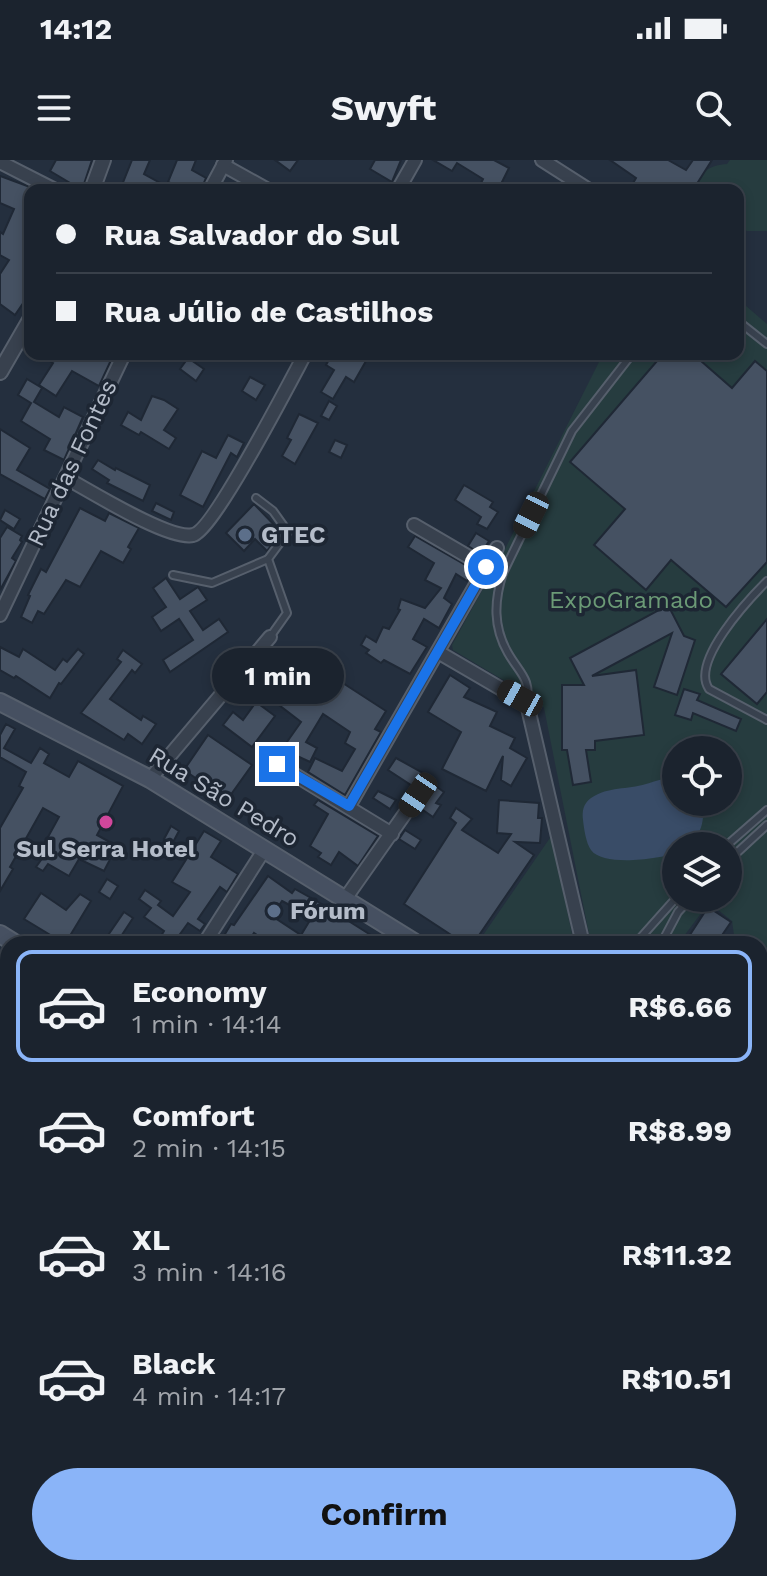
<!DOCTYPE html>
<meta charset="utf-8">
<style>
body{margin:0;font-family:"Work Sans",sans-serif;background:#242b36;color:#f1f3f6;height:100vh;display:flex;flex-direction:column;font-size:30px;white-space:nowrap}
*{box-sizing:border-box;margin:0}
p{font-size:26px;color:#a0a4aa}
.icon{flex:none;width:44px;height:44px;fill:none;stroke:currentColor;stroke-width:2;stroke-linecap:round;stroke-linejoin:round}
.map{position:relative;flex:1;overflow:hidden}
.drawer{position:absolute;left:0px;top:776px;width:768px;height:640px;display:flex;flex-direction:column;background:#1b232e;border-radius:24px 24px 0 0;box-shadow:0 4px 12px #0003,0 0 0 2px #39404a}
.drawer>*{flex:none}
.top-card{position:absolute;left:24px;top:24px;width:720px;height:176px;border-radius:16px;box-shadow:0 4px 12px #0003,0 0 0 2px #39404a;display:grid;align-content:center;height:176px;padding:0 32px;background:#1b232e}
.controls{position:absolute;left:662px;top:576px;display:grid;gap:16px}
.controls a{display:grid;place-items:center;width:80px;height:80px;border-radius:50%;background:#1b232e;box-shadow:0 4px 12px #0003,0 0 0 2px #39404a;font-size:40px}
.end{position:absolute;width:36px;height:36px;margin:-18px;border:10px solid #1a73e8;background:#fff;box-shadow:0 0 0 4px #fff}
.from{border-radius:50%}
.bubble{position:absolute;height:56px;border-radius:28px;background:#1b232e;box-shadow:0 4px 12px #0003,0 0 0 2px #39404a;font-size:26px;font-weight:700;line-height:56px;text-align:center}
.car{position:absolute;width:24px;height:48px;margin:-24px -12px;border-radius:10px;box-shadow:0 0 6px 2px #0007;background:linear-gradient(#222 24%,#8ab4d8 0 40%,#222 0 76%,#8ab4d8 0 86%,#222 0)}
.top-card b{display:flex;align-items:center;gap:28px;height:76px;font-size:30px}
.top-card b+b{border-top:2px solid #39404a}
.top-card i{width:20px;height:20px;background:#f1f3f6}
ul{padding:14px 0 0;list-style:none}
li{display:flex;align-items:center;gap:24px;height:112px;margin:0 16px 12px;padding:0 16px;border:4px solid transparent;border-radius:16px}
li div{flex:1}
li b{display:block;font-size:30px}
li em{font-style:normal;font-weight:700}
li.current{border-color:#8ab4f8}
li>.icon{width:72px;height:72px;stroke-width:1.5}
.button{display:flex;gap:16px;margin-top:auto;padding:16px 32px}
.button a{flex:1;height:92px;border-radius:48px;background:#8ab4f8;color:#111;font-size:32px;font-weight:700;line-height:92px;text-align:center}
.status{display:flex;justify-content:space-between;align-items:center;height:56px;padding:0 40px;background:#1b232e;direction:ltr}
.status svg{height:22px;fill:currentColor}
header{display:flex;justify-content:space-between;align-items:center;height:104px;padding:0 32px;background:#1b232e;font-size:36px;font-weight:700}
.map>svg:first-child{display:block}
.green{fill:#263c3f;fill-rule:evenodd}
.water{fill:#394c67}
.building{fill:#455162;stroke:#1f2835;stroke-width:2;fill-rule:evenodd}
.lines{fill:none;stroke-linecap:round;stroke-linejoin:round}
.service-casing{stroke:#565f6c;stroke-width:10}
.minor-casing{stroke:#565f6c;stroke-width:16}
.tertiary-casing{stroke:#565f6c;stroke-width:18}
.secondary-casing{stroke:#565f6c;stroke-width:20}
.path{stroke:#44595c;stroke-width:2;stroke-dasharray:6 6;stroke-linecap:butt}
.service{stroke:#38414e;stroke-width:6}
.minor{stroke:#38414e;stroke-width:12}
.tertiary{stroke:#38414e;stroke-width:14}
.secondary{stroke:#465061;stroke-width:16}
.route{stroke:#1a73e8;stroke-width:10}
.service-dot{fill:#5c6f8a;stroke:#1d2633;stroke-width:3}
.hotel-dot{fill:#d1479c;stroke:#1d2633;stroke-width:3}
.labels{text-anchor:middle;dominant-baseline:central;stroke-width:7;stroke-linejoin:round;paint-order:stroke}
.street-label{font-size:24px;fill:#b4bcc9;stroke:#1d2633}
.poi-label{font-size:24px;font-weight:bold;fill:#b4bcc9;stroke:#1d2633;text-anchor:start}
.park-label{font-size:24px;fill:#6b9a76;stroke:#1d2633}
</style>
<div class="status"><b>14:12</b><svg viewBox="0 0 49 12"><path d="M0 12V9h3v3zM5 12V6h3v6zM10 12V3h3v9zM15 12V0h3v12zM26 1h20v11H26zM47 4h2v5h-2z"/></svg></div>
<header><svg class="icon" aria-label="menu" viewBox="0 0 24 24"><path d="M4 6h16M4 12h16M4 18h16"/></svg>Swyft<svg class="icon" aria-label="search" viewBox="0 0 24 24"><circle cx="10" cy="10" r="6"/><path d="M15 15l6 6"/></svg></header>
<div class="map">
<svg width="767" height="1416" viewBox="0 0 767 1416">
<rect width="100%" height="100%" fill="#242f3e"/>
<!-- green -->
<g class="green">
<path d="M730 0H767V71H747L738 66V30H694C697 13 710 5 727 4Z"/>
<path d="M738 139 767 164V803L760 802V784H739L734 775 732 761 717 749 702 752 678 784H591L544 548 537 540 453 490 452 485 504 391 603 194H738ZM676 590H728V642H676ZM676 686H728V738H676Z"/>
<polygon points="552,675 574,784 477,784"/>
<polygon points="0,971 8,976 8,1350 0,1363"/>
<polygon points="767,1115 767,1416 606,1416 598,1408 760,1408 760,1125"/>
<polygon points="8,1384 8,1408 116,1408 111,1416 0,1416 0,1396"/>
<polygon points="206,1408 272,1408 267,1416 201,1416"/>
</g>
<!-- water -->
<path class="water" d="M676 616V642H703C705 663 700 686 676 686V693C659 699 603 707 591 690 586 683 584 669 583 660 582 651 583 644 591 638 609 626 627 630 646 624 656 621 664 618 676 616Z"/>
<!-- building -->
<g class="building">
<polygon points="56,0 92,0 82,30 50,11"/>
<polygon points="132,0 150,0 144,14 162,24 160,30 120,30"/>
<polygon points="177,0 196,0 192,10 206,18 201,30 186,30 168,22"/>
<polygon points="275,0 298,0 290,11"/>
<polygon points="375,0 401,0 392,22 370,9"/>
<polygon points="433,0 494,0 509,8 498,30 489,30 480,25 483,19 457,3 452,11"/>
<polygon points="610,0 668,0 686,10 693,0 712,0 693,30 629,30 636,18"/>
<polygon points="0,16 30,27 30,89 24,100 30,104 30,133 15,155 0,144 0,114 9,100 0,95 0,72 3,74 14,49 0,43"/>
<polygon points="38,194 107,194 112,198 99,226 72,211 56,236 39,225 53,203"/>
<polygon points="332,194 370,194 354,222 346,217 333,239 321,232 334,210 326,205"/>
<polygon points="663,194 693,194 732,228 755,201 767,211 767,402 726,447 671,400 646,430 594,385 625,349 570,302"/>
<polygon points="188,198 204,209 196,221 180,209"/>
<polygon points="250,217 265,225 256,240 242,231"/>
<polygon points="27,219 42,228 34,242 59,257 64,247 83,257 64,300 44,290 50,279 21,261 31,243 18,235"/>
<polygon points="152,236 164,240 178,249 164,270 176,278 169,289 141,272 139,275 121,265 128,252 141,260"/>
<polygon points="329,241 337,246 329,260 321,256"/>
<polygon points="299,254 318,263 295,304 282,296 291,280 287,278"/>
<polygon points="0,269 30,288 17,310 50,329 45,339 0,314"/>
<polygon points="228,275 244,283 237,297 231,293 203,347 180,335 202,291 216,298"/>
<polygon points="335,280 347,285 341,298 329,292"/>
<polygon points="98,300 115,310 116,308 150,325 143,341 107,323 109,320 92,309"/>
<polygon points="464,325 493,342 490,347 498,352 487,369 477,364 481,357 455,340"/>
<polygon points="156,343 174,352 171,360 152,351"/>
<polygon points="254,344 281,372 267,391 255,379 244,391 226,373"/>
<polygon points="80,348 105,361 109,353 139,368 128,387 131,389 123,403 101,391 80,427 66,420 44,454 38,451 32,463 21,457 30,436 28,435 41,409 46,412"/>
<polygon points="5,350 20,359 14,369 0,360"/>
<polygon points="7,367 22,376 20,380 22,382 12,398 16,401 0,430 0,378"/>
<polygon points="476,373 489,381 481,394 468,386"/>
<polygon points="415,376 474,410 467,421 456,414 444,438 452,444 439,468 424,459 413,479 427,487 410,514 384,500 381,503 366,493 369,490 361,485 366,476 376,482 383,467 389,469 400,450 398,449 401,439 425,448 441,428 425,420 434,403 408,387"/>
<polygon points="166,418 180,439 198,427 207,440 190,451 203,470 219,459 228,472 170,512 163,500 193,480 179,459 161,471 152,457 166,447 153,428"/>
<polygon points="668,445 684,476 695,480 677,535 654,527 672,473 592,516 636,510 644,575 595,581 595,590 586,590 591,622 573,625 567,590 562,590 562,525 584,525 570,498"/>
<polygon points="767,459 767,532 757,544 721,514"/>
<polygon points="0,487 19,497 23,489 55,510 63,499 67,502 78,489 84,494 61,524 59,523 50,538 16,516 14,518 0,510"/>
<polygon points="123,490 142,504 135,513 132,510 110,539 141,560 143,556 156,564 142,584 128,574 124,580 81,553 121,502 117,499"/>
<polygon points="450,515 470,528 464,537 497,552 490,566 515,578 510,588 527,598 511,626 501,620 503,596 486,631 442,609 461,572 428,552"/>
<polygon points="332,516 386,551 375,569 381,572 345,635 308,612 315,598 342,611 355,589 345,583 350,572 323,554 306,582 317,588 310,602 282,589 301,562 279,545 294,525 304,532 311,523 323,533"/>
<polygon points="684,529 700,534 697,540 741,559 736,571 693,553 691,560 675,555"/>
<polygon points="256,542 275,556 252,587 223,565 233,552 243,560"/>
<polygon points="6,564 15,569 4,588 31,603 40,588 49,594 44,603 69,617 78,601 123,626 97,675 117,686 104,711 79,699 69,716 48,704 43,711 36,707 41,700 37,697 59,657 43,648 10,707 13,709 0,731 0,668 23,628 19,626 26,612 0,597 0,575"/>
<polygon points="208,575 252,605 227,640 184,610"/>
<polygon points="396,598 425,614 423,617 444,632 436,643 441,645 433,657 420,648 427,637 424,628 414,627 388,610"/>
<polygon points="378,631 396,640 390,649 373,638"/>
<polygon points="318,640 378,676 358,706 339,692 331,705 318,697 321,693 310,686 328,654 314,645"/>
<polygon points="499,640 539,643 538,658 542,658 540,683 515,682 534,695 473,784 465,784 404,744 456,663 450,658 456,648 472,659 462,670 498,693 511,674 497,673"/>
<polygon points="171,666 179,671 172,684 164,679"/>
<polygon points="405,670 421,680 415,689 399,679"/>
<polygon points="204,671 221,681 211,697 238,714 227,732 220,727 198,759 205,764 200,771 188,763 178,777 190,784 156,784 164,771 144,757 151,748 139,739 145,730 161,741 158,745 173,756 190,732 172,722"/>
<path d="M268 716 292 733 295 729 320 743 385 784H270L254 773 247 784H219L231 764 234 765ZM282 741 312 757 301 775 272 756Z"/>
<polygon points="107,719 118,726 110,739 99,732"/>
<polygon points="41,733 66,750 80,734 91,741 65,784 58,784 50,779 52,776 24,759"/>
<polygon points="708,747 731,762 716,784 684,784"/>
<polygon points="124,752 133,758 116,784 102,784"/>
</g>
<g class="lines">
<defs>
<g id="service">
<polyline points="738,161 767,184"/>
<polyline points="256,338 273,351 288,372 268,399 287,453 270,477"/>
<polyline points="173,415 212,423 268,399"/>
<path d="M767 421C748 440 690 502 709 529L767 560"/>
<path d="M527 544C531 518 520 514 508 493 493 467 494 441 503 413L572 271 632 194"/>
<polyline points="726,686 767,650"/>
<polyline points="728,701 767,665"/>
<polyline points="635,784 676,738"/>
<polyline points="661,784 678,752 691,738"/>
</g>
<g id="minor">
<polyline points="542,0 589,30"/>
<polyline points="0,2 55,30"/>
<polyline points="223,5 268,30"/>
<polyline points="210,30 226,0"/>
<polyline points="398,30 415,0"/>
<path d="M66 318C90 331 170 381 193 375 213 371 291 220 305 194"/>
<polyline points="414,365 486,407"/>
<polyline points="0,455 124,194"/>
<polyline points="438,492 527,544 583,784"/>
<polyline points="277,604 392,674"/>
<polyline points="150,619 270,477"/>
<polyline points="349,646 497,388"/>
<polyline points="345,739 418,635"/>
<polyline points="204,784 264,690"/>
<polyline points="0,937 8,917"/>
<polyline points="760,1028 767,1034"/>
<polyline points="0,1378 8,1365"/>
<polyline points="188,1416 193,1408"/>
</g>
<g id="tertiary">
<polyline points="92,30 103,0"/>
<polyline points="0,212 30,160"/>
</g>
<g id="secondary">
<polyline points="0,542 150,619 417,784"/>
<polyline points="0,774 16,784"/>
<polyline points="760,916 767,912"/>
<polyline points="438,1416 440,1408"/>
</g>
</defs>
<!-- service casing -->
<use href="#service" class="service-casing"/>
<!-- minor casing -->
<use href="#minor" class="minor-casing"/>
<!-- tertiary casing -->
<use href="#tertiary" class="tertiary-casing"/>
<!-- secondary casing -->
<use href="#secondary" class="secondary-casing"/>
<!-- path -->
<polyline class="path" points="610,1408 616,1416"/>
<!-- service -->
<use href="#service" class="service"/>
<!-- minor -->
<use href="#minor" class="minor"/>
<!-- tertiary -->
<use href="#tertiary" class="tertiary"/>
<!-- secondary -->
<use href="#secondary" class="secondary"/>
</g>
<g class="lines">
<!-- route -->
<polyline class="route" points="277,604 349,646 486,407"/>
</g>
<!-- markers -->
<g class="service-dot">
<circle cx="245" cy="375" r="8"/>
<circle cx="274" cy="751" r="8"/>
</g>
<circle class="hotel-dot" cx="106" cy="662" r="8"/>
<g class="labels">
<!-- street labels -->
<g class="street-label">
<text transform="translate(72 303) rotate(-65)">Rua das Fontes</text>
<text transform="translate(224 637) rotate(31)">Rua São Pedro</text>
</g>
<!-- poi labels -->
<g class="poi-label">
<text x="261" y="375">GTEC</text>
<text x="106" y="689" text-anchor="middle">Sul Serra Hotel</text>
<text x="290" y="751">Fórum</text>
</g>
<!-- park labels -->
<g class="park-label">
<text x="631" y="440">ExpoGramado</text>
</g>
</g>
</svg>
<div class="controls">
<a><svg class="icon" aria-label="locate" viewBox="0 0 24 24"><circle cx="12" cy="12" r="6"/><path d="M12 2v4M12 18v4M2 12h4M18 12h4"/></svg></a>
<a><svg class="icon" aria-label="layers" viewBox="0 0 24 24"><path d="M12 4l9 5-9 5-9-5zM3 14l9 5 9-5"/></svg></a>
</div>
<i class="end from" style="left:486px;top:407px"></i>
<i class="end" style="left:277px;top:604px"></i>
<div class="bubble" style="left:212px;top:488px;width:132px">1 min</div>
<i class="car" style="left:531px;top:355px;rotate:206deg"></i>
<i class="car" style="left:520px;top:538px;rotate:299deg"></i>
<i class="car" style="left:418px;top:635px;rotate:214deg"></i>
<div class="top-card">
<b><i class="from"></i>Rua Salvador do Sul</b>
<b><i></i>Rua Júlio de Castilhos</b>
</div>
<section class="drawer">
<ul>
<li class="current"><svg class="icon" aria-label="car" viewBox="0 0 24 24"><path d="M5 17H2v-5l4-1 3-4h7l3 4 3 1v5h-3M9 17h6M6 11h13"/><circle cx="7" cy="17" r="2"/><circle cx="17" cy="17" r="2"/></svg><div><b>Economy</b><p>1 min · 14:14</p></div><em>R$6.66</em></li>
<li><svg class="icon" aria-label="car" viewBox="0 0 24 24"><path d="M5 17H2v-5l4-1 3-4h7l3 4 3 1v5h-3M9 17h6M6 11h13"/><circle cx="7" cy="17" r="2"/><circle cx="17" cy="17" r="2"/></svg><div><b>Comfort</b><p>2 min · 14:15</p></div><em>R$8.99</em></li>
<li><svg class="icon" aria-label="car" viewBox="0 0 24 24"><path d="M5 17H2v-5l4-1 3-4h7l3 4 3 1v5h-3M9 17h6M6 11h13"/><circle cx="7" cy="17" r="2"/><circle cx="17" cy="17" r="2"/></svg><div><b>XL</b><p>3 min · 14:16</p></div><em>R$11.32</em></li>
<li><svg class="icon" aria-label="car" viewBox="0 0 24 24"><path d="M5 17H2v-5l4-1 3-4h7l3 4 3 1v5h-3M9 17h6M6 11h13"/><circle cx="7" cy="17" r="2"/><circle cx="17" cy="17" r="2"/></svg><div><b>Black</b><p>4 min · 14:17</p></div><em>R$10.51</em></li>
</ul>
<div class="button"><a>Confirm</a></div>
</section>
</div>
